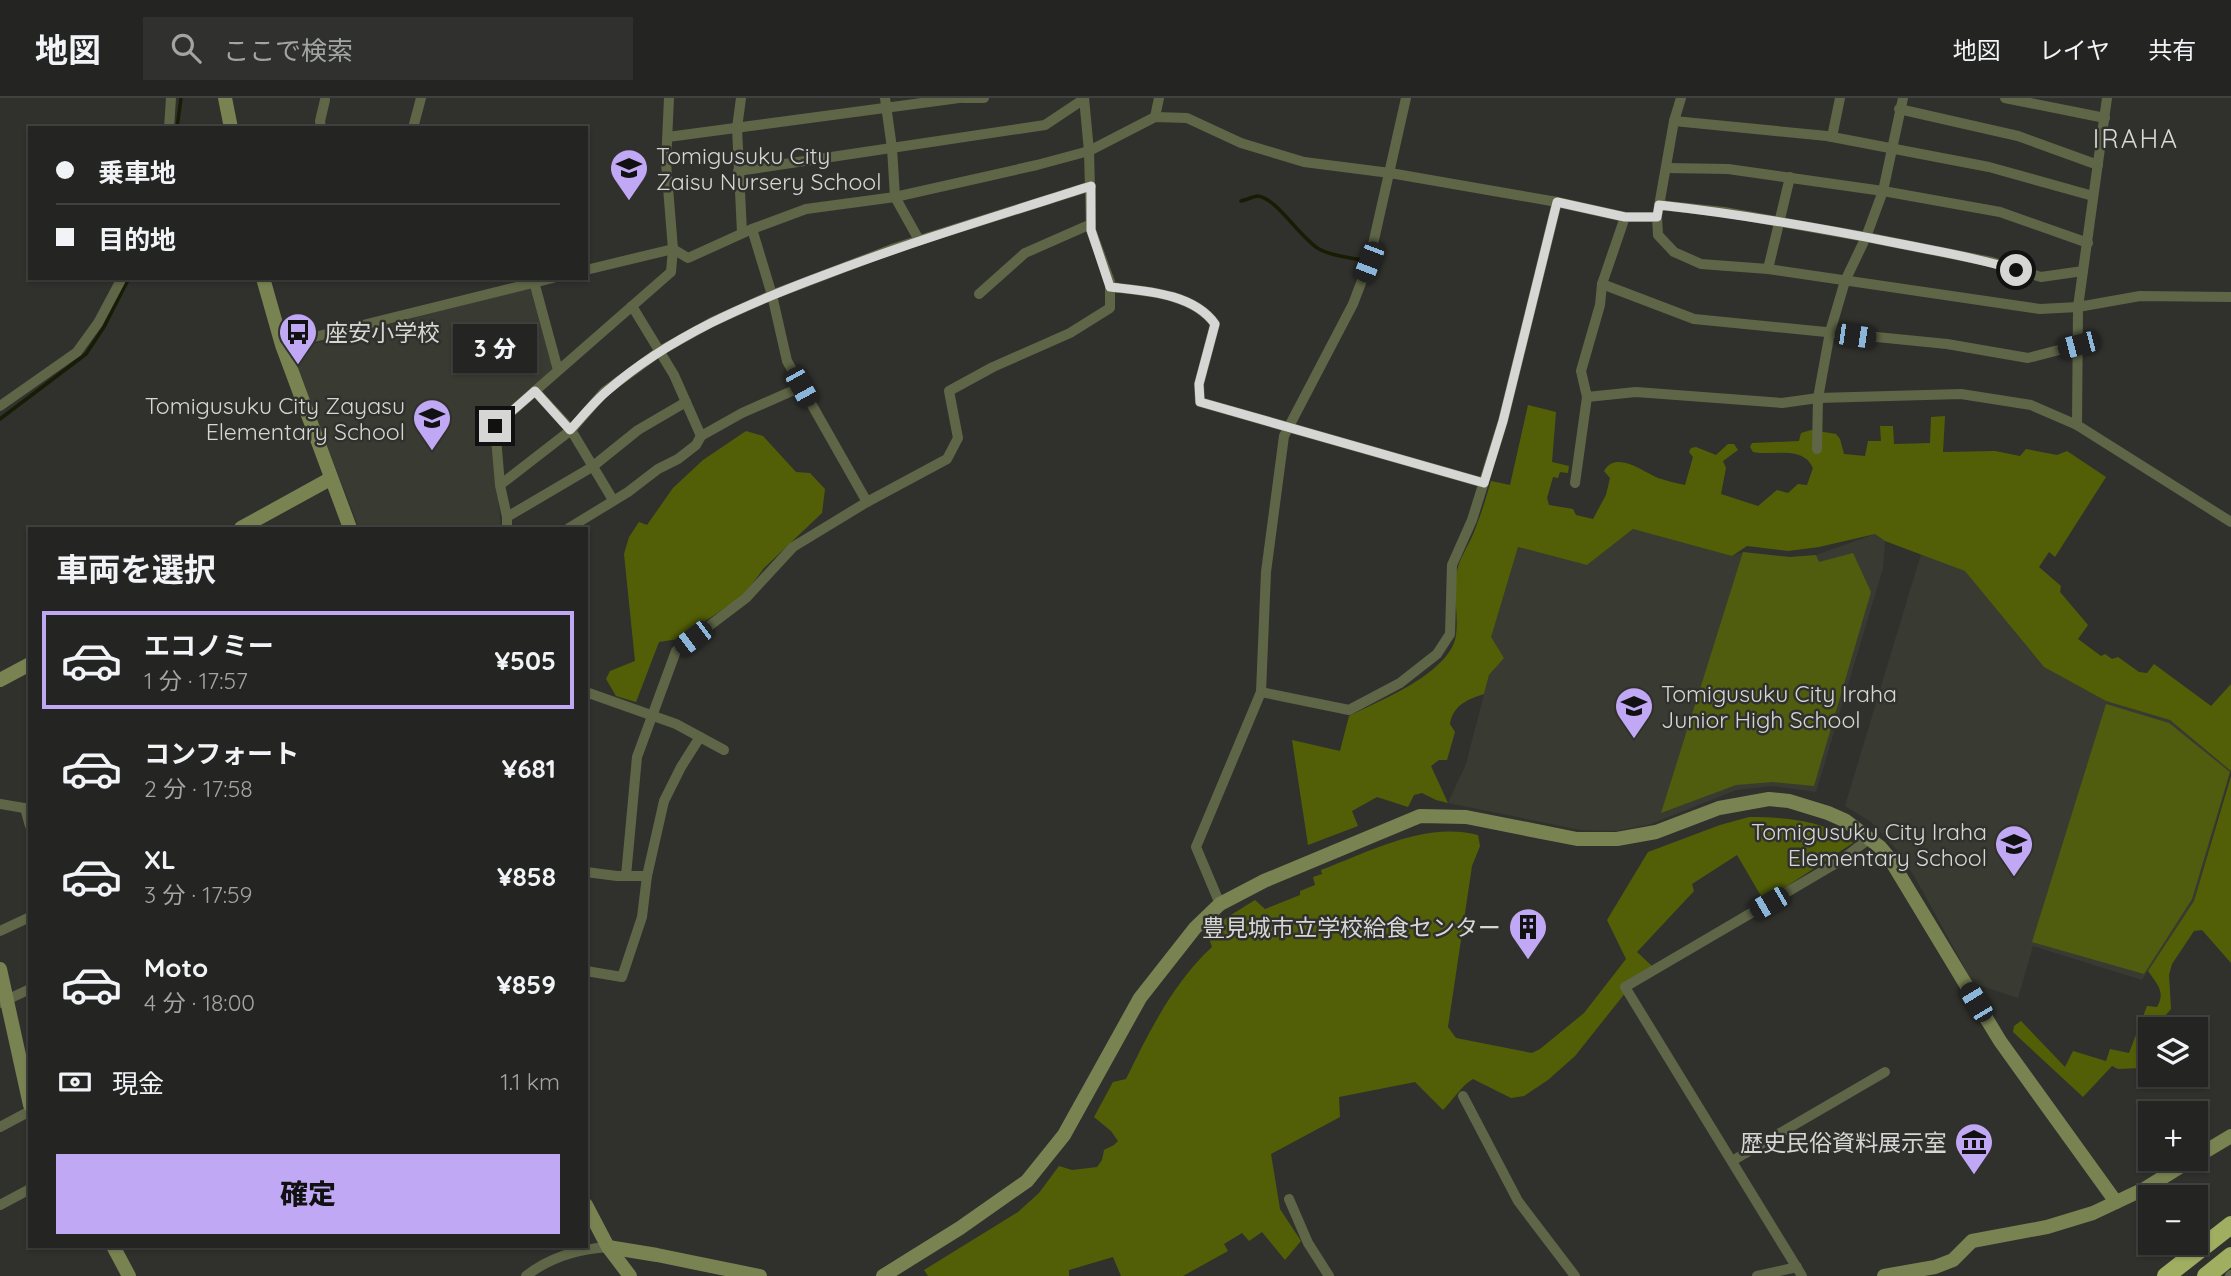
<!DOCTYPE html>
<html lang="ja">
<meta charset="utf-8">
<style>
body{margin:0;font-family:Quicksand,"Noto Sans JP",sans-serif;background:#30312f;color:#f1f3f6;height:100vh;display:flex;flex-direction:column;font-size:26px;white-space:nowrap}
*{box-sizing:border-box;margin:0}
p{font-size:23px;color:#a3a5a5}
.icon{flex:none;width:38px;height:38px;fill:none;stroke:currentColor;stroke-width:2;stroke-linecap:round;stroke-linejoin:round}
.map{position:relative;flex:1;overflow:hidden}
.drawer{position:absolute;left:28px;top:429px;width:560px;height:721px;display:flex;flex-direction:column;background:#242522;border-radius:0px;box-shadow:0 2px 5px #0004,0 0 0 2px #414240}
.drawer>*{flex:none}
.hud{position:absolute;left:28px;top:28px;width:560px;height:154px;border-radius:0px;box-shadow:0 2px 5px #0004,0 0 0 2px #414240;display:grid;align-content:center;height:154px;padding:0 28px;background:#242522}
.fabs{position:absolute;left:2138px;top:919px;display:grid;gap:14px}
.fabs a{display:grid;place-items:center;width:70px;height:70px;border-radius:0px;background:#242522;box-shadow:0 2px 5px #0004,0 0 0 2px #414240;font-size:35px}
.end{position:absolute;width:32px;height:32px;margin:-16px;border:9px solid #d6d7d5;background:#111;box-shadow:0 0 0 4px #111}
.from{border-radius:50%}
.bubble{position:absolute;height:49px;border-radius:0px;background:#242522;box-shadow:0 2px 5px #0004,0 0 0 2px #414240;font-size:23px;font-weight:800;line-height:49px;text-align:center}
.car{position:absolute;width:21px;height:42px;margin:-21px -10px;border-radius:9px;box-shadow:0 0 5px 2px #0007;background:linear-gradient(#222 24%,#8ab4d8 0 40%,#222 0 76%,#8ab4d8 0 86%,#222 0)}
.hud b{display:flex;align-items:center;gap:24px;height:66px;font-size:26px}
.hud b+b{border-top:2px solid #414240}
.hud i{width:18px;height:18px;background:#f1f3f6}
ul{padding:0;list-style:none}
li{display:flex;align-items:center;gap:21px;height:98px;margin:0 14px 10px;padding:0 14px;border:4px solid transparent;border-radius:0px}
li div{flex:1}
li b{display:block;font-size:26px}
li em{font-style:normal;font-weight:800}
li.on{border-color:#c0a8f4}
li>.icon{width:63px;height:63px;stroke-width:1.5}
h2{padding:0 28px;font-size:32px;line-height:84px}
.pay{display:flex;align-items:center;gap:18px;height:77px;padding:0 28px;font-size:26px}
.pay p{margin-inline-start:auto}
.button{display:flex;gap:14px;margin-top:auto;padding:14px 28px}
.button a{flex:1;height:80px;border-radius:0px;background:#c0a8f4;color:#111;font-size:28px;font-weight:800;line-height:80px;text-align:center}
header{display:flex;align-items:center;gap:42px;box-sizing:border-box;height:98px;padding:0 35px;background:#242522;border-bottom:2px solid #414240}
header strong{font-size:33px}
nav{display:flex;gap:38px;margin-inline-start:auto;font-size:24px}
.search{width:490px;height:63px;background:#30312f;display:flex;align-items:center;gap:18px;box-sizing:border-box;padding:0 24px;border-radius:0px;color:#a3a5a5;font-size:26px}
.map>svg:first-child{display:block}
.built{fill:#393b32}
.green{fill:#505c0e}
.forest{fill:#535f07}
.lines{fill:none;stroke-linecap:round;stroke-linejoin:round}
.stream{stroke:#181c04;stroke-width:3.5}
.street{stroke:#5f6647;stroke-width:10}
.secondary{stroke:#798352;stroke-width:14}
.highway{stroke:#9fae61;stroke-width:18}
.route{stroke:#d6d7d5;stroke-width:9}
.labels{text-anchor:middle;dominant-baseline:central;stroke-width:5;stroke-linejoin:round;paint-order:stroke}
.poi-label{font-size:23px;fill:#d6d7d5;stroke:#30312d;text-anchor:end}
.quarter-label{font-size:26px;letter-spacing:2px;fill:#d8d9d5;stroke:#30312d}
</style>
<header>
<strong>地図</strong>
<div class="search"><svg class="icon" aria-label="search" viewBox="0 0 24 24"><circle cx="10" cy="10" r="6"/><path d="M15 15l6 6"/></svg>ここで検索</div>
<nav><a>地図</a><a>レイヤ</a><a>共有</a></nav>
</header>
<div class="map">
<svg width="2231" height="1178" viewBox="0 0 2231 1178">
<rect width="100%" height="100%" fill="#30312d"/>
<!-- built -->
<g class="built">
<polygon points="532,189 555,271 491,326 501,430 359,430 290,252"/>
<polygon points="1633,431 1732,458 1743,454 1790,459 1816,457 1875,436 1885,443 1883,470 1816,694 1772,688 1736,692 1651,726 1616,733 1581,732 1448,705 1466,666 1489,577 1504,560 1490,539 1518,449 1587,467"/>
<polygon points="1921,456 1966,473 2044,569 2106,603 2170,622 2231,673 2194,803 2142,882 2033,848 2018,900 1973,885 1916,781 1898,753 1871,724 1845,708"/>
</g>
<!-- green -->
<g class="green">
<polygon points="1743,454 1790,459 1816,457 1819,464 1853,455 1871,494 1814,688 1773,684 1736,687 1661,715"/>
<polygon points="2106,606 2169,625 2230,674 2192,801 2144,876 2032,844"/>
</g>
<!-- forest -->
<g class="forest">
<path d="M1528 307 1556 314 1552 364 1569 368 1568 375 1560 374 1558 380 1553 379 1547 400 1549 407 1573 411 1576 417 1593 421 1606 397 1610 380 1604 373C1616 352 1642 373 1658 380 1667 383 1676 385 1685 387L1693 359 1689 354 1691 350 1696 349 1716 357 1728 346H1734L1738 352 1723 363 1726 370 1721 396 1758 408 1777 392 1788 395 1798 386 1807 387 1813 370C1804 349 1778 356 1759 355L1753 354 1750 349 1752 345 1799 343 1801 335 1811 332 1836 336 1840 341 1844 356 1865 358 1868 343H1881L1880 328H1893L1894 346 1930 345 1931 319 1945 318 1943 354 1995 353 2020 358 2026 351 2057 357 2067 353 2106 379 2055 459 2049 454 2039 469 2061 488 2060 494 2088 527 2078 541 2101 558 2105 556 2112 561 2118 559 2139 574 2147 575 2154 566 2211 608 2231 586V673L2170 622 2106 603 2044 569 1965 473 1885 443 1875 436 1819 449 1788 453 1747 448 1732 458 1633 431 1587 467 1518 449 1491 539 1504 560 1489 577 1484 596C1468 601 1453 607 1450 626L1455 634 1447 662H1439L1431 668 1448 705 1436 702 1422 695 1414 697 1408 709 1377 699 1352 713 1358 728 1308 747 1292 642 1340 653 1349 618C1379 603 1451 575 1456 537 1459 516 1452 494 1457 473 1460 459 1469 447 1474 434 1481 417 1486 400 1491 383L1510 387Z"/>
<polygon points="746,333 763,338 796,374 810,375 825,391 822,415 764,470 743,498 678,541 659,544 636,604 616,598 606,581 610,573 635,563 624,456 629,439 639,424 647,427 673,390 703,362"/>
<path d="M2231 678V865L2202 832 2194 833 2172 866 2169 877 2171 911 2158 926 2156 931H2151V951L2142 970 2118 971 2112 968 2083 999 2013 934 2014 928 2021 923 2065 969 2073 953 2106 963 2110 951 2129 955 2147 908 2157 909C2166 894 2157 886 2148 873L2194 803Z"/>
<path d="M1749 719C1783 719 1826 722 1853 745L1764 803 1737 757 1692 786 1694 793 1637 854 1653 869 1626 894 1575 958 1548 982 1524 998 1511 1000 1473 981C1462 987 1452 1003 1443 1012L1415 984 1339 999 1340 1019 1271 1056 1280 1111 1301 1143 1285 1162 1262 1134 1249 1143 1242 1135 1224 1146 1228 1153 1183 1178H1121L1113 1159 1069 1172V1178H928L924 1172 1018 1114 1039 1095 1059 1068 1072 1072 1097 1069 1102 1062 1104 1052 1114 1047 1118 1043 1111 1033 1094 1019 1113 984 1126 981C1149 934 1173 885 1212 849L1208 837 1226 820 1255 802 1265 811 1300 797V793L1315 787 1313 779 1322 776 1321 772C1369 754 1425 723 1478 737L1480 748 1472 768 1448 929 1456 940 1532 955 1540 951 1584 915 1626 861 1607 822 1648 754 1720 727Z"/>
</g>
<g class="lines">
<!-- stream -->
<g class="stream">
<polyline points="177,30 181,0"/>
<path d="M1241 103C1246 102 1252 99 1257 98 1275 98 1301 141 1319 151 1331 158 1348 159 1361 162"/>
<polyline points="0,321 86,256 104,229 129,180"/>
</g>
<!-- street -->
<g class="street">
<polyline points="741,0 737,30 742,135"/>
<polyline points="885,0 892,50 895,99 919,142"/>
<polyline points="962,0 984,0"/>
<polyline points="2005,0 2105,20"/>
<polyline points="1899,11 2018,38 2098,67"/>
<polyline points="1155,19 1159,0"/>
<polyline points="1674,23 1827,38 1989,69 2093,98"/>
<polyline points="169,30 171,0"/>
<polyline points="321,30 320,23 325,2"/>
<polyline points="413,30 421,0"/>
<polyline points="668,39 959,0"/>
<polyline points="1832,39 1840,0"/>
<polyline points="1666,70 1728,71 1883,93 2000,114 2088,145"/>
<polyline points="738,73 1045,27 1084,1"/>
<polyline points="1659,107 1724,114 1866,139 1992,164 2041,179 2083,173"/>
<polyline points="1625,119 1602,186 1600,207 1581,273 1587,299 1636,294 1782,305 1818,300 1961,296 2031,307 2077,327 2231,424"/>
<polyline points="1657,119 1658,137 1674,154 1701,166 1768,171 2040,211 2078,209 2140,198 2231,199"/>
<polyline points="752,131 772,197 787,263 867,404 947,361 958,340 949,293 993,269 1070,235 1110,210 1110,184 1091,132 1089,53 1084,0"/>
<polyline points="1768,171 1790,79"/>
<polyline points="586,172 673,151 688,160 752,131 806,111 895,99 1037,67 1089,53 1155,19 1187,20 1241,45 1304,64 1390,75 1557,104 1625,119 1657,119 1674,23 1681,0"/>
<polyline points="533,180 558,272"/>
<polyline points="1602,186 1694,221 1947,246 2028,260 2078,247"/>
<path d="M1110 189C1145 193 1193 195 1215 226L1199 286 1200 304 1484 385"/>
<polyline points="979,196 1025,155 1091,126"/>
<polyline points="632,208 674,277 701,338 742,315 801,289"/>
<polyline points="282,247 553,180"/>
<polyline points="535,293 571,332 613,402"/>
<polyline points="0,308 77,254 98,225 122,180"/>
<polyline points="2077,327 2078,209 2107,0"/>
<polyline points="1817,351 1818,300 1830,234 1845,183 1866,139 1883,93 1903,0"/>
<polyline points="1575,385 1587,299"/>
<polyline points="500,387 571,332 604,294 660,253 712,224 772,197 895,150 1091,88"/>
<polyline points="507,419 592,369 638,332 686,304"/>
<polyline points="507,430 507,419 500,387 495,328 671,174 673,151 666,65 669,0"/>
<polyline points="569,430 628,394 658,371 678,361 696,347 701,338"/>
<polyline points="586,594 676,626 724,652"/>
<polyline points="1261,594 1349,612 1400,585 1437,556 1450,536 1452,467 1472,422 1503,323 1557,104"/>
<polyline points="0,706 30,711"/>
<polyline points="25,710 30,728"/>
<polyline points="586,774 617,778 647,778 642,819 622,879 586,873"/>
<polyline points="626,778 637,659 676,553 746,500 793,449 867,404"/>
<polyline points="647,778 664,703 681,669 700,639"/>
<polyline points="1220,806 1196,749 1261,594 1266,474 1284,338 1353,206 1369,164 1406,0"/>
<polyline points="0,833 30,819"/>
<polyline points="0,905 30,891"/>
<polyline points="1463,998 1518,1103 1575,1178"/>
<polyline points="0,1029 30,1013"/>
<polyline points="1732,1063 1885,974"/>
<polyline points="1289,1101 1308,1145 1329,1178"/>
<polyline points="0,1107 30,1091"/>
<path d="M526 1178C550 1159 578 1151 608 1149"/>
<polyline points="1757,1178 1797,1169"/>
<polyline points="1802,1178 1625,889 1840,763 1870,740"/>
<polyline points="2230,1178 2231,1177"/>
</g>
<!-- secondary -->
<g class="secondary">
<polyline points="225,0 231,30"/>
<polyline points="263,180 282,247 350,430"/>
<polyline points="241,430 330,381"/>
<polyline points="0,582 30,566"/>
<polyline points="0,871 30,1007"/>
<polyline points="2196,1059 2231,1038"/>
<polyline points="586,1107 608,1149 630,1178"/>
<polyline points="113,1148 129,1178"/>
<polyline points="608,1149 657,1157 760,1178"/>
<polyline points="883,1178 960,1130 1027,1083 1064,1037 1140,900 1195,830 1220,806 1264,783 1420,718 1466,719 1577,741 1617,741 1656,734 1719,710 1769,701 1789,703 1828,715 1846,723 1880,749 1890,761 2000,943 2116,1104"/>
<polyline points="1884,1178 1935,1169 1953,1162 1972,1143 2047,1129 2093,1115 2146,1090 2194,1060"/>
</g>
<!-- highway -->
<g class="highway">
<polyline points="2166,1178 2231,1127"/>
<polyline points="2206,1178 2231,1158"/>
</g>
</g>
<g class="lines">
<!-- route -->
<path class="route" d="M495 328 535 293 570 332C582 319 594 304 607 293 670 238 749 205 827 176 914 143 1003 116 1091 88V132L1110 189C1145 193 1193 195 1215 226L1199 286 1200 304 1484 385 1503 323 1557 104 1625 119H1657L1659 107C1740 116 1821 130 1901 146 1940 154 1979 160 2016 172"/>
</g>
<!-- icons -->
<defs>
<symbol id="school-pin" viewBox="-11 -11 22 30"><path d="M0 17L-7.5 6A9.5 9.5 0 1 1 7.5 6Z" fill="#c0a8f4" stroke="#30312d"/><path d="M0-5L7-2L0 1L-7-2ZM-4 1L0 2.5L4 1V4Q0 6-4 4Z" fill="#111"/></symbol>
<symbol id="bus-pin" viewBox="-11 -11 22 30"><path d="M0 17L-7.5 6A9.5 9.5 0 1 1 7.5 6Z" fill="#c0a8f4" stroke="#30312d"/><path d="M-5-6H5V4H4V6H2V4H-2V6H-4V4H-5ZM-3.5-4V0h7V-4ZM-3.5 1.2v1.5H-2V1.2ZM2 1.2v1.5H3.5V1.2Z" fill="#111"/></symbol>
<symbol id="building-pin" viewBox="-11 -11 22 30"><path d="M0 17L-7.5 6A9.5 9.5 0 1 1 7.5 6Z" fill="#c0a8f4" stroke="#30312d"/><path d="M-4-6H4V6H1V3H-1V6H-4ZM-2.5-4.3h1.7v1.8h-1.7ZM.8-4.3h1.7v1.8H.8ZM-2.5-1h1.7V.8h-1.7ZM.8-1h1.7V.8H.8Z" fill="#111"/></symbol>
<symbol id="museum-pin" viewBox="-11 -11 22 30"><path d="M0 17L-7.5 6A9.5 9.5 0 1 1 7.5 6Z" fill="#c0a8f4" stroke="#30312d"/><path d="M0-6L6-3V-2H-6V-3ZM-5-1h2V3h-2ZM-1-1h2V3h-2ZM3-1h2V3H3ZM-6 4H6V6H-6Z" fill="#111"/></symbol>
</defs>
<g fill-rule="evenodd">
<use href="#school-pin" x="607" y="48" width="44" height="60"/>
<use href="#bus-pin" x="276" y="212" width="44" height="60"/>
<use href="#school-pin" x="410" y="298" width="44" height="60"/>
<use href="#school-pin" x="1612" y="586" width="44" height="60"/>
<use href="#school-pin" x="1992" y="724" width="44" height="60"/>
<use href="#building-pin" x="1506" y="807" width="44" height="60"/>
<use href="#museum-pin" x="1952" y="1022" width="44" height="60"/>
</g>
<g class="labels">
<!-- poi labels -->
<g class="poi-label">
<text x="656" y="57" text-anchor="start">Tomigusuku City<tspan x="656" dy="26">Zaisu Nursery School</tspan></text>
<text x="325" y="234" text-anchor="start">座安小学校</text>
<text x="405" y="307">Tomigusuku City Zayasu<tspan x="405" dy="26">Elementary School</tspan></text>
<text x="1661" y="595" text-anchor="start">Tomigusuku City Iraha<tspan x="1661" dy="26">Junior High School</tspan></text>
<text x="1987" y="733">Tomigusuku City Iraha<tspan x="1987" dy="26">Elementary School</tspan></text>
<text x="1501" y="829">豊見城市立学校給食センター</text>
<text x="1947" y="1044">歴史民俗資料展示室</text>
</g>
<!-- quarter labels -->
<g class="quarter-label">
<text x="2136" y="40">IRAHA</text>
</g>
</g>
</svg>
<div class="fabs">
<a><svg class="icon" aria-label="layers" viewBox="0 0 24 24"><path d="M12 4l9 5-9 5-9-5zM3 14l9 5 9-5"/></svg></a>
<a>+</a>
<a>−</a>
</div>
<i class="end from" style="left:2016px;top:172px"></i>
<i class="end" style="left:495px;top:328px"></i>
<div class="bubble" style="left:453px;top:226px;width:84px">3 分</div>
<i class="car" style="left:1369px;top:164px;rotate:201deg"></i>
<i class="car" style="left:1855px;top:238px;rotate:98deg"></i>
<i class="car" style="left:2078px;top:247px;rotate:255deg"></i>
<i class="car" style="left:801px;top:289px;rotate:151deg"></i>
<i class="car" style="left:693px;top:540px;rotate:233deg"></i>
<i class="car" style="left:1769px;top:805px;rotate:240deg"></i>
<i class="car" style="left:1976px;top:904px;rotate:329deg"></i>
<div class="hud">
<b><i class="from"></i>乗車地</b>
<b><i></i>目的地</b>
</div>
<section class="drawer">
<h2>車両を選択</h2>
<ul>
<li class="on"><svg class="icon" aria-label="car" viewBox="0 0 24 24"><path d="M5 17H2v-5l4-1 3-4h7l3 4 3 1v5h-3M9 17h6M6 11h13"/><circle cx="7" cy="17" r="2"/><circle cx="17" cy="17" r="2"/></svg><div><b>エコノミー</b><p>1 分 · 17:57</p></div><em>¥505</em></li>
<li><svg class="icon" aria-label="car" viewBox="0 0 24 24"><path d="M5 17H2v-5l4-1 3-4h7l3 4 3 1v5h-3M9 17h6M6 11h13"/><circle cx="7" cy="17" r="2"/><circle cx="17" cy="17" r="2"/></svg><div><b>コンフォート</b><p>2 分 · 17:58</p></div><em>¥681</em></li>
<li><svg class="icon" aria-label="car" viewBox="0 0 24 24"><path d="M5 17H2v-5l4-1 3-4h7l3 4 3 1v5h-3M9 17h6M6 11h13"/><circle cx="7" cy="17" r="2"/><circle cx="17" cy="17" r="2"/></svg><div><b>XL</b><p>3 分 · 17:59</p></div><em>¥858</em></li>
<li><svg class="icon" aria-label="car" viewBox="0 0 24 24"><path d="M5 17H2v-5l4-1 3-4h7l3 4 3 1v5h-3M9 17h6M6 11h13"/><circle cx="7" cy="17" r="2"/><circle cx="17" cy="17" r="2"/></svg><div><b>Moto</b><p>4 分 · 18:00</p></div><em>¥859</em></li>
</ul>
<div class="pay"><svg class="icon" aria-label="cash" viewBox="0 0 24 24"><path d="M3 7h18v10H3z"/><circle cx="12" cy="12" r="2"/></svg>現金<p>1.1 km</p></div>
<div class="button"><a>確定</a></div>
</section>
</div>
